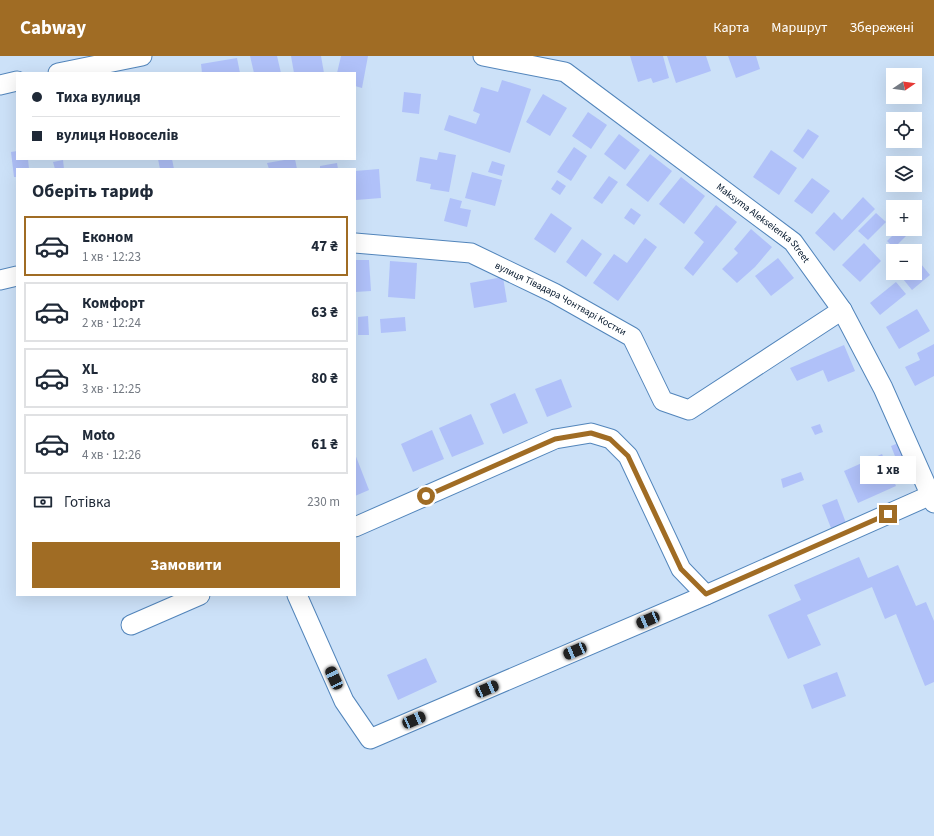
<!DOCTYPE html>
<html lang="uk">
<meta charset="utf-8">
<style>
body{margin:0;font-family:"Source Sans 3",sans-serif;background:#f6f6f7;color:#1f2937;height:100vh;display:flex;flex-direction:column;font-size:15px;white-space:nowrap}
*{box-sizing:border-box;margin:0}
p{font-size:13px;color:#747a83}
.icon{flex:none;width:22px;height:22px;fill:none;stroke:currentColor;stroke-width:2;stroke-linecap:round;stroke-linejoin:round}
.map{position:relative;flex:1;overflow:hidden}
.side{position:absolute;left:16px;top:112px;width:340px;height:428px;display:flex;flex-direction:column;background:#fff;border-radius:0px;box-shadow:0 4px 16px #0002}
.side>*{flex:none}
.hud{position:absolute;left:16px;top:16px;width:340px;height:88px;border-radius:0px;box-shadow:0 4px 16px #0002;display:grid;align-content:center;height:88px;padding:0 16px;background:#fff}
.needle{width:26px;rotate:77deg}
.controls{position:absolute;left:886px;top:12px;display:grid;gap:8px}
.controls a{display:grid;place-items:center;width:36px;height:36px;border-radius:0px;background:#fff;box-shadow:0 4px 16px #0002;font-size:20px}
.end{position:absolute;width:18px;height:18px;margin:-9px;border:5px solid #a06c24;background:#fff;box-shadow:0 0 0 2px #fff}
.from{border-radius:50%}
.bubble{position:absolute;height:28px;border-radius:0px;background:#fff;box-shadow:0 4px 16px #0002;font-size:13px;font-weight:700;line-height:28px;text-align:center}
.car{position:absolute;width:12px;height:24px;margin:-12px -6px;border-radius:5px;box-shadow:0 0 3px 1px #0007;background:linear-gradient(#222 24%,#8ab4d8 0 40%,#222 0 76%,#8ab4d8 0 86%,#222 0)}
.hud b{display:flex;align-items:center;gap:14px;height:38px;font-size:15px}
.hud b+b{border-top:1px solid #e0e1e3}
.hud i{width:10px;height:10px;background:#1f2937}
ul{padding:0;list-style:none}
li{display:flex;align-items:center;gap:12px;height:60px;margin:0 8px 6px;padding:0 8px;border:2px solid #e0e1e3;border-radius:0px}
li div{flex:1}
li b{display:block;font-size:15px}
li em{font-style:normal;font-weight:700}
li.selected{border-color:#a06c24}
li>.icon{width:36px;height:36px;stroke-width:1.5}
h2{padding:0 16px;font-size:18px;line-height:48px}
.pay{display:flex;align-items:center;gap:10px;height:44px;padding:0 16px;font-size:15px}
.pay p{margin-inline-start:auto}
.button{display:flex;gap:8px;margin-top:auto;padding:8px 16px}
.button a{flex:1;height:46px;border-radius:0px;background:#a06c24;color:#fff;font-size:16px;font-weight:700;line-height:46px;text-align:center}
header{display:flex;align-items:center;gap:24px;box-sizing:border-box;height:56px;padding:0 20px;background:#a06c24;color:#fff}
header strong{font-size:19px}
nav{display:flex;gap:22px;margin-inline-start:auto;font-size:14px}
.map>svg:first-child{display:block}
.building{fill:#b0c1f9}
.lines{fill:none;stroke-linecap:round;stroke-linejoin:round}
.street-casing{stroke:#5285bb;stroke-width:21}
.street{stroke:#fff;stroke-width:19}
.route{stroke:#a06c24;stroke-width:5}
.labels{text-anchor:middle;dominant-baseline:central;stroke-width:4;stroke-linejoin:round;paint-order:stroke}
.street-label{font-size:10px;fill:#02152a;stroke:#cce1f8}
</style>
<header>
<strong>Cabway</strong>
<nav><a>Карта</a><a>Маршрут</a><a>Збережені</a></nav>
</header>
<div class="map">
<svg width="934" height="780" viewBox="0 0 934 780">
<rect width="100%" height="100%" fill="#cce1f8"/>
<!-- building -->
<g class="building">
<polygon points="250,0 277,0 281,17 254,17"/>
<polygon points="291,0 321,0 324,17 294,17"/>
<polygon points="341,0 368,0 362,32 355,30 355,17 337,17"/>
<polygon points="630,0 663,0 669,22 653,27 651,22 638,26"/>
<polygon points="667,0 706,0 711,15 676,27"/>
<polygon points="728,0 756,0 760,13 736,22"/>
<polygon points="237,2 240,17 202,17 201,8"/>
<polygon points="502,24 531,33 510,97 444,74 449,59 476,68 480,58 473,55 481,31 498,36"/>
<polygon points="404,36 421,38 419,58 402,56"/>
<polygon points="543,38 567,52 550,80 526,66"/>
<polygon points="588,56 607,69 591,93 572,80"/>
<polygon points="808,73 819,80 803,103 793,95"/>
<polygon points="619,78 640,94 625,114 604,98"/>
<polygon points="574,91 587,100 571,125 557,116"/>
<polygon points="771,94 797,112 779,139 753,121"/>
<polygon points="17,95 17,103 28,103 29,113 17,113 17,121 14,121 11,96"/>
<polygon points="439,96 456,99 449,136 430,133 431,128 416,125 420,101 437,104"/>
<polygon points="650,98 672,115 648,146 626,129"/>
<polygon points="158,103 172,103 174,113 160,113"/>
<polygon points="290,103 295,103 297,113 269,113 267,107"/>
<polygon points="63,104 64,113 55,113 53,106"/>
<polygon points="492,105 505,109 502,120 488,116"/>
<polygon points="337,107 338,113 320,113 320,110"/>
<polygon points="379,113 381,142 356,144 355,115"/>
<polygon points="472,116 502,124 495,150 465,142"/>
<polygon points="609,120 618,126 602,148 593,142"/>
<polygon points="681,121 705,140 684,168 659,148"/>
<polygon points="812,122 830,135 812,158 794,145"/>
<polygon points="557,124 566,130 560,139 551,133"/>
<polygon points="863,141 875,153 834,195 815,177 834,156 842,164"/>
<polygon points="450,142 462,145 460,152 471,154 467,171 444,165"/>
<polygon points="716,149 737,166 693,220 684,212 704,186 694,177"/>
<polygon points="631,152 641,159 634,169 624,162"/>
<polygon points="551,157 572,172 555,197 534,183"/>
<polygon points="876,157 886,166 868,184 858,175"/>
<polygon points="751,173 772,191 755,211 737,227 722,213 738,197 734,193"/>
<polygon points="899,173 906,180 894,192 887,185"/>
<polygon points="645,182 657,191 618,245 593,227 614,198 627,207"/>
<polygon points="582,183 602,198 586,221 566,206"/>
<polygon points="864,187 881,205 860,226 842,209"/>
<polygon points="778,202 794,222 771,240 755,220"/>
<polygon points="355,204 369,204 371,235 355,236"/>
<polygon points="390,205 417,207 415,243 388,241"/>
<polygon points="921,208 930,219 912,234 903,223 910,217 915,217 915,213"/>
<polygon points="503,221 507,246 474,252 470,227"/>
<polygon points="896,226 906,238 880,259 870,247"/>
<polygon points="917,253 930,275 899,293 886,271"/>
<polygon points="368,260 369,279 358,279 358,261"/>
<polygon points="405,261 406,275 381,277 380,263"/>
<polygon points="934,288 934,320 915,330 905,311 920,304 917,297"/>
<polygon points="844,289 855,315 828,326 823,314 797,325 790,312"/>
<polygon points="561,323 572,351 547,361 535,333"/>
<polygon points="515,337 528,367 503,378 490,348"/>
<polygon points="471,358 484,388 452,401 439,372"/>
<polygon points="820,368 823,376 815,379 811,371"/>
<polygon points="432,374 444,403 413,416 401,388"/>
<polygon points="901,386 910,409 900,413 891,390"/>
<polygon points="355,398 369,434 355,440"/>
<polygon points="882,398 896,430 858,447 844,415"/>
<polygon points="801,416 804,424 783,432 781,423"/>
<polygon points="837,443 846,467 831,472 822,449"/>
<polygon points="859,501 868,522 898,509 916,550 926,546 934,565 934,626 925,630 896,558 885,563 872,531 807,559 821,589 788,603 768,559 801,544 794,529"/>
<polygon points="426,602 437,626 398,644 387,619"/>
<polygon points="837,616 846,640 812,653 803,629"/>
</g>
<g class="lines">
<defs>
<g id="street">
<path id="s1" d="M483 0 565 16 793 186 842 254 883 332 934 447"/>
<polyline points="58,17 142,0"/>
<polyline points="0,29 17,25"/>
<path id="s2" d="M355 187 471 197 554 237 632 281 663 345 689 354 842 254"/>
<polyline points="0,224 17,220"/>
<polyline points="355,471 555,383 591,377 611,383 628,400 681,513 706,539"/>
<polyline points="297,539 344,645 370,683 706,539 931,439"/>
<polyline points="131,569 200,539"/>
</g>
</defs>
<!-- street casing -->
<use href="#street" class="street-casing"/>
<!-- street -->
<use href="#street" class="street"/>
</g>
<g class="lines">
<!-- route -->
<polyline class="route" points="426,440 555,383 591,377 610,383 628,400 681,513 706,538 888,458"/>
</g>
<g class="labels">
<!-- street labels -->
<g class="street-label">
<text stroke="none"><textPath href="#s1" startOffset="333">Maksyma Alekseienka Street</textPath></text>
<text stroke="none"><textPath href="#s2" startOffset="217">вулиця Тівадара Чонтварі Костки</textPath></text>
</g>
</g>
</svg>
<div class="controls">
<a><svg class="needle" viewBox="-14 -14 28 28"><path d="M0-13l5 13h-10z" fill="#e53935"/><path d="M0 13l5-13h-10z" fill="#747a83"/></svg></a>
<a><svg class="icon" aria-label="locate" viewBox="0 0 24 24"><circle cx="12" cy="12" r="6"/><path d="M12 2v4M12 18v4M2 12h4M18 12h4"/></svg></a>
<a><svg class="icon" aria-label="layers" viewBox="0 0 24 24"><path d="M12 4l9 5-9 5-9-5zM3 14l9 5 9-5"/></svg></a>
<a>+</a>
<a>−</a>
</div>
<i class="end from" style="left:426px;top:440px"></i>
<i class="end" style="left:888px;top:458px"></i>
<div class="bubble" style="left:860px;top:400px;width:56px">1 хв</div>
<i class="car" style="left:648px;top:564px;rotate:247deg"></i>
<i class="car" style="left:575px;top:595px;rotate:247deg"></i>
<i class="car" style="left:334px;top:622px;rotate:335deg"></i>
<i class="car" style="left:487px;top:633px;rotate:67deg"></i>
<i class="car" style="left:414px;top:664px;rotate:67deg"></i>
<div class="hud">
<b><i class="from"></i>Тиха вулиця</b>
<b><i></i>вулиця Новоселів</b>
</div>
<section class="side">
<h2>Оберіть тариф</h2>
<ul>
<li class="selected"><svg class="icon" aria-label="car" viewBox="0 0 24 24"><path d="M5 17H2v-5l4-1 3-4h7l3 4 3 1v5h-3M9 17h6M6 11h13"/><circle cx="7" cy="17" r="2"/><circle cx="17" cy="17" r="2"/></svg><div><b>Економ</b><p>1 хв · 12:23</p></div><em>47 ₴</em></li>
<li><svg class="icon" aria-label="car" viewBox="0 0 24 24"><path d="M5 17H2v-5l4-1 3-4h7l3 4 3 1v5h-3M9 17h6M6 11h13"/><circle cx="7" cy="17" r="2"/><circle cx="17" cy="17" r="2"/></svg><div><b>Комфорт</b><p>2 хв · 12:24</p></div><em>63 ₴</em></li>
<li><svg class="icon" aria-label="car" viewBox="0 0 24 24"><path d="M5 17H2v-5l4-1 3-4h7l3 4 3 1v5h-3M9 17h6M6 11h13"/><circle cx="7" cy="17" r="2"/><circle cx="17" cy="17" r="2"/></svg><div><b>XL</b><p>3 хв · 12:25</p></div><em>80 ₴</em></li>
<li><svg class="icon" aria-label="car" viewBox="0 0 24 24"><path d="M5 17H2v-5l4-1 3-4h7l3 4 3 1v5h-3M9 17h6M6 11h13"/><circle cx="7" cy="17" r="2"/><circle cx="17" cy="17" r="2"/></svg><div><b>Moto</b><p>4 хв · 12:26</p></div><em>61 ₴</em></li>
</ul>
<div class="pay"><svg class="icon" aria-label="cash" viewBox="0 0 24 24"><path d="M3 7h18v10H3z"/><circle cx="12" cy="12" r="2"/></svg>Готівка<p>230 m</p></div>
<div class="button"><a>Замовити</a></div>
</section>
</div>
